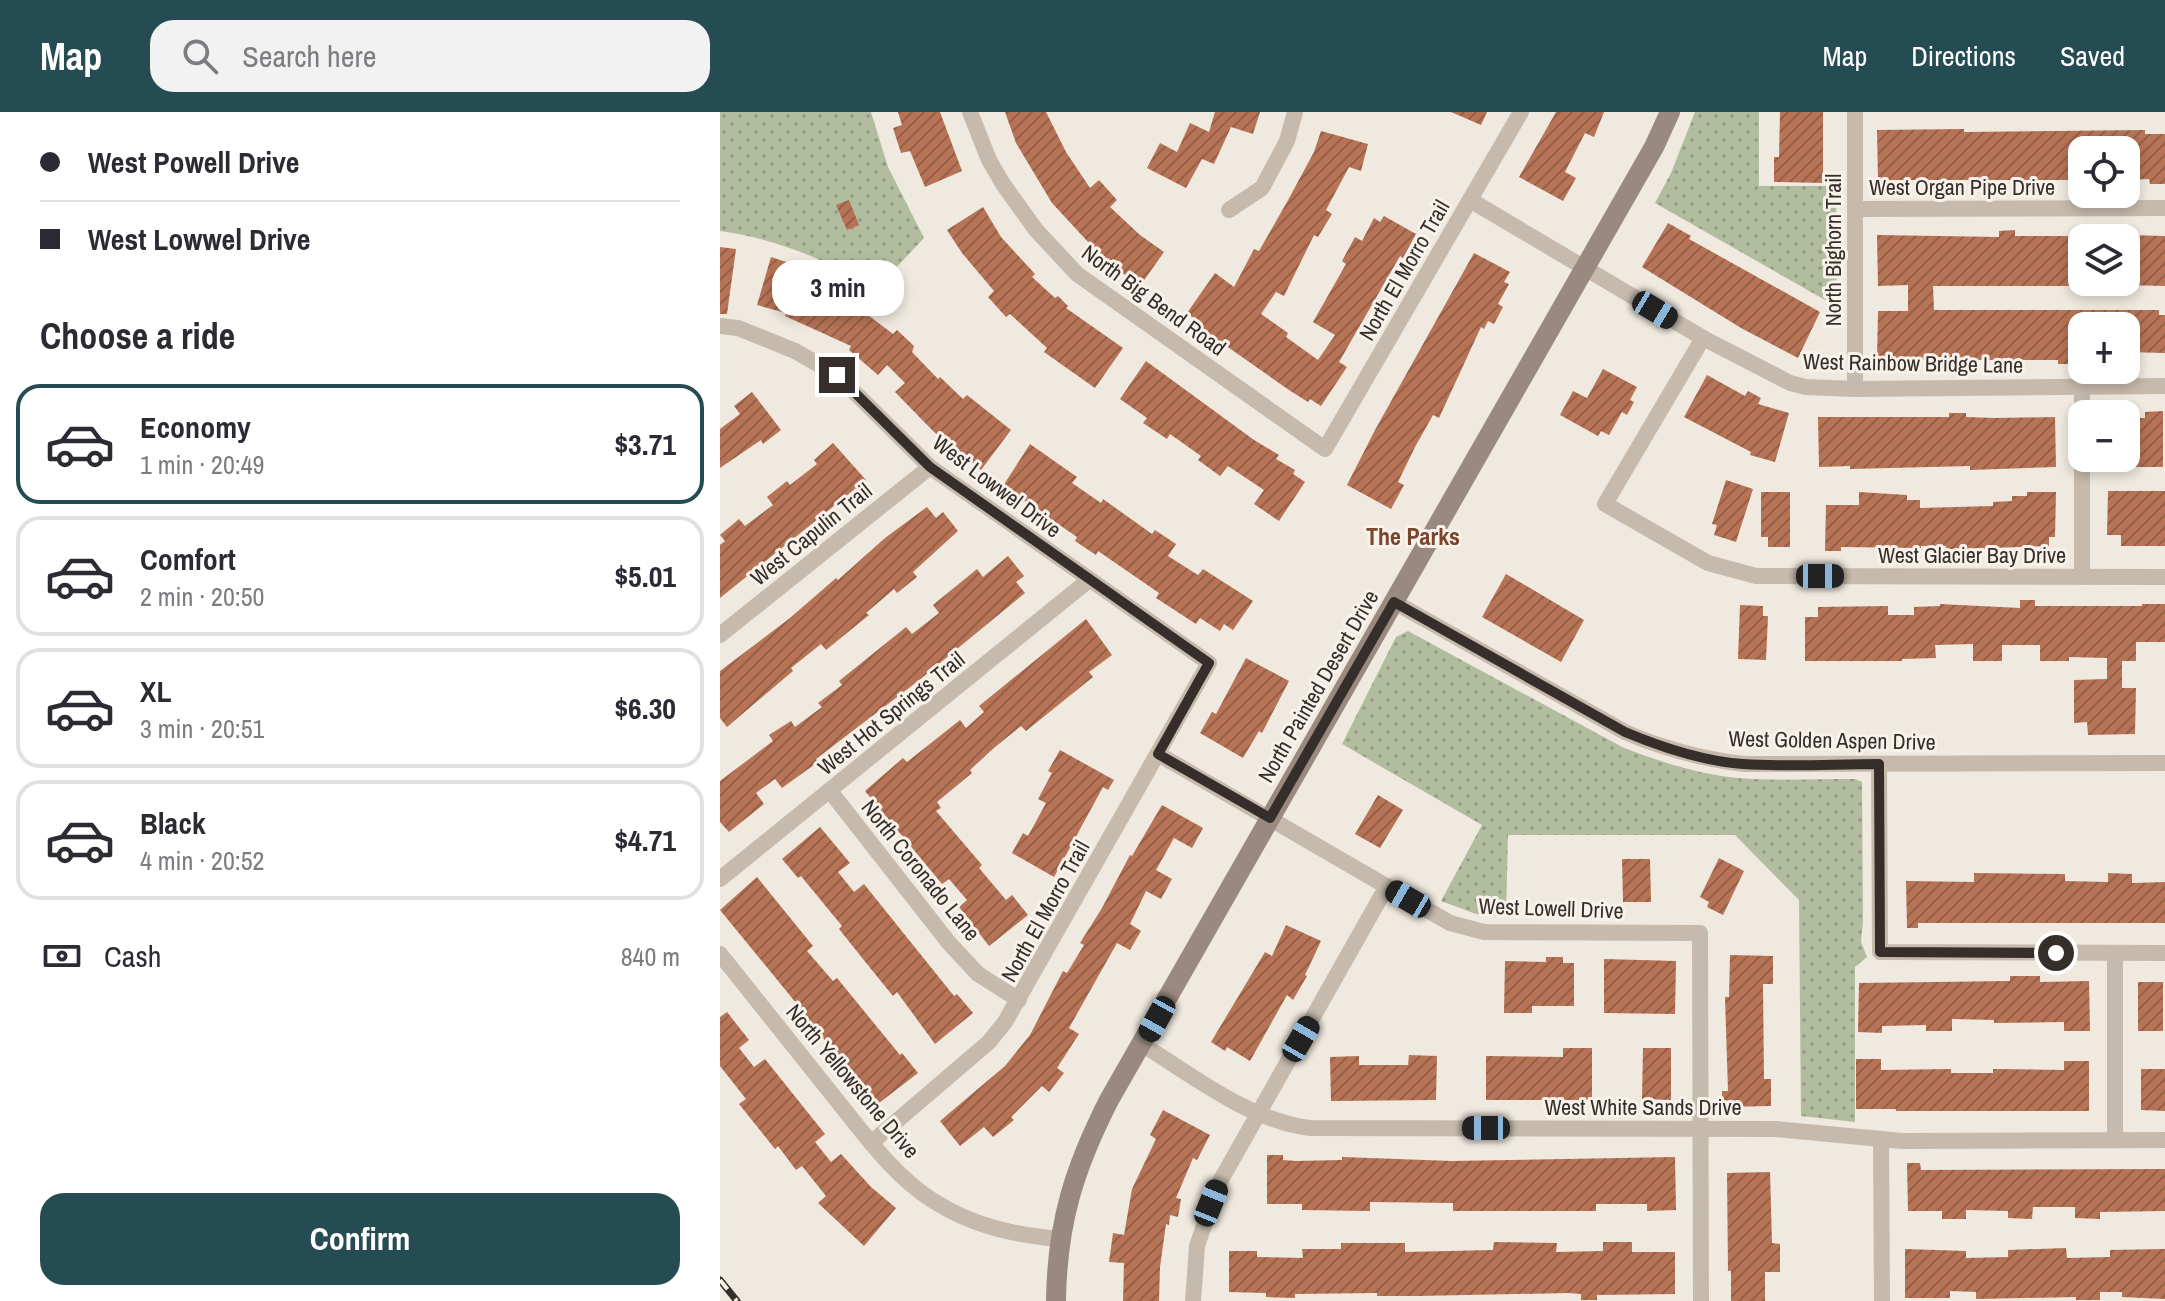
<!DOCTYPE html>
<meta charset="utf-8">
<style>
body{margin:0;font-family:"Archivo Narrow",sans-serif;background:#f2f2f3;color:#2b2b33;height:100vh;display:flex;flex-direction:column;font-size:30px;white-space:nowrap}
*{box-sizing:border-box;margin:0}
p{font-size:26px;color:#7c7c81}
.icon{flex:none;width:44px;height:44px;fill:none;stroke:currentColor;stroke-width:2;stroke-linecap:round;stroke-linejoin:round}
.map{position:relative;flex:1;overflow:hidden}
.panel{display:flex;flex-direction:column;background:#fff;width:720px}
.panel>*{flex:none}
.guide{display:grid;align-content:center;height:176px;padding:0 40px;background:#fff}
.controls{position:absolute;left:1348px;top:24px;display:grid;gap:16px}
.controls a{display:grid;place-items:center;width:72px;height:72px;border-radius:16px;background:#fff;box-shadow:0 4px 12px #0003;font-size:40px}
.end{position:absolute;width:36px;height:36px;margin:-18px;border:10px solid #352e2a;background:#fff;box-shadow:0 0 0 4px #fff}
.from{border-radius:50%}
.bubble{position:absolute;height:56px;border-radius:24px;background:#fff;box-shadow:0 4px 12px #0003;font-size:26px;font-weight:700;line-height:56px;text-align:center}
.car{position:absolute;width:24px;height:48px;margin:-24px -12px;border-radius:10px;box-shadow:0 0 6px 2px #0007;background:linear-gradient(#222 24%,#8ab4d8 0 40%,#222 0 76%,#8ab4d8 0 86%,#222 0)}
.guide b{display:flex;align-items:center;gap:28px;height:76px;font-size:30px}
.guide b+b{border-top:2px solid #e1e1e2}
.guide i{width:20px;height:20px;background:#2b2b33}
ul{padding:0;list-style:none}
li{display:flex;align-items:center;gap:24px;height:120px;margin:0 16px 12px;padding:0 24px;border:4px solid #e1e1e2;border-radius:24px}
li div{flex:1}
li b{display:block;font-size:30px}
li em{font-style:normal;font-weight:700}
li.selected{border-color:#254c52}
li>.icon{width:72px;height:72px;stroke-width:1.5}
h2{padding:0 40px;font-size:36px;line-height:96px}
.pay{display:flex;align-items:center;gap:20px;height:88px;padding:0 40px;font-size:30px}
.pay p{margin-inline-start:auto}
.cta{display:flex;gap:16px;margin-top:auto;padding:16px 40px}
.cta a{flex:1;height:92px;border-radius:24px;background:#254c52;color:#fff;font-size:32px;font-weight:700;line-height:92px;text-align:center}
header{display:flex;align-items:center;gap:48px;box-sizing:border-box;height:112px;padding:0 40px;background:#254c52;color:#fff}
header strong{font-size:38px}
nav{display:flex;gap:44px;margin-inline-start:auto;font-size:28px}
.search{width:560px;height:72px;background:#f2f2f3;display:flex;align-items:center;gap:20px;box-sizing:border-box;padding:0 28px;border-radius:24px;color:#7c7c81;font-size:30px}
main{display:flex;flex:1;min-height:0}
.map>svg:first-child{display:block}
.park{fill:url(#park-dots)}
.building{fill:url(#building-hatch)}
.lines{fill:none;stroke-linecap:round;stroke-linejoin:round}
.street{stroke:#c6baac;stroke-width:16}
.secondary{stroke:#9a897e;stroke-width:20}
.rail-casing{stroke:#352e2a;stroke-width:7}
.rail{stroke:#f8f2eb;stroke-width:4;stroke-dasharray:12;stroke-linecap:butt}
.route{stroke:#352e2a;stroke-width:10}
.labels{text-anchor:middle;dominant-baseline:central;stroke-width:6;stroke-linejoin:round;paint-order:stroke}
.street-label{font-size:22px;fill:#352e2a;stroke:#f8f2eb}
.neighbourhood-label{font-size:24px;font-weight:bold;fill:#7a442d;stroke:#f8f2eb}
</style>
<header>
<strong>Map</strong>
<div class="search"><svg class="icon" aria-label="search" viewBox="0 0 24 24"><circle cx="10" cy="10" r="6"/><path d="M15 15l6 6"/></svg>Search here</div>
<nav><a>Map</a><a>Directions</a><a>Saved</a></nav>
</header>
<main>
<section class="panel">
<div class="guide">
<b><i class="from"></i>West Powell Drive</b>
<b><i></i>West Lowwel Drive</b>
</div>
<h2>Choose a ride</h2>
<ul>
<li class="selected"><svg class="icon" aria-label="car" viewBox="0 0 24 24"><path d="M5 17H2v-5l4-1 3-4h7l3 4 3 1v5h-3M9 17h6M6 11h13"/><circle cx="7" cy="17" r="2"/><circle cx="17" cy="17" r="2"/></svg><div><b>Economy</b><p>1 min · 20:49</p></div><em>$3.71</em></li>
<li><svg class="icon" aria-label="car" viewBox="0 0 24 24"><path d="M5 17H2v-5l4-1 3-4h7l3 4 3 1v5h-3M9 17h6M6 11h13"/><circle cx="7" cy="17" r="2"/><circle cx="17" cy="17" r="2"/></svg><div><b>Comfort</b><p>2 min · 20:50</p></div><em>$5.01</em></li>
<li><svg class="icon" aria-label="car" viewBox="0 0 24 24"><path d="M5 17H2v-5l4-1 3-4h7l3 4 3 1v5h-3M9 17h6M6 11h13"/><circle cx="7" cy="17" r="2"/><circle cx="17" cy="17" r="2"/></svg><div><b>XL</b><p>3 min · 20:51</p></div><em>$6.30</em></li>
<li><svg class="icon" aria-label="car" viewBox="0 0 24 24"><path d="M5 17H2v-5l4-1 3-4h7l3 4 3 1v5h-3M9 17h6M6 11h13"/><circle cx="7" cy="17" r="2"/><circle cx="17" cy="17" r="2"/></svg><div><b>Black</b><p>4 min · 20:52</p></div><em>$4.71</em></li>
</ul>
<div class="pay"><svg class="icon" aria-label="cash" viewBox="0 0 24 24"><path d="M3 7h18v10H3z"/><circle cx="12" cy="12" r="2"/></svg>Cash<p>840 m</p></div>
<div class="cta"><a>Confirm</a></div>
</section>
<div class="map">
<svg width="1445" height="1189" viewBox="0 0 1445 1189">
<defs>
<pattern id="park-dots" width="8" height="8" patternUnits="userSpaceOnUse" patternTransform="scale(2)"><rect width="8" height="8" fill="#b2bda0"/><path d="M2 2h.1M6 6h.1" fill="none" stroke="#929a83" stroke-width="1.8" stroke-linecap="round"/></pattern>
<pattern id="building-hatch" width="6" height="6" patternUnits="userSpaceOnUse" patternTransform="scale(2)"><rect width="6" height="6" fill="#b77356"/><path d="M-1 1l2-2M0 6l6-6M5 7l2-2" fill="none" stroke="#965f47"/></pattern>
</defs>
<rect width="100%" height="100%" fill="#efe9df"/>
<!-- park -->
<g class="park">
<path d="M0 0H151L168 55 204 126 156 177C106 148 58 127 0 119Z"/>
<polygon points="975,0 1039,0 1039,74 1116,74 1117,188 1105,188 935,91 951,61"/>
<path d="M688 519 904 636C941 650 978 662 1018 666 1056 669 1096 667 1135 667L1142 670 1143 809 1141 830 1147 845 1135 855V1010L1081 1004 1079 788 1015 723H788L786 804 756 802 721 789 762 713 622 632 676 525Z"/>
</g>
<!-- building -->
<g class="building">
<polygon points="178,0 220,0 242,59 205,75 190,39 181,41 173,16 182,13"/>
<polygon points="285,0 326,0 346,40 370,76 379,68 397,88 390,95 420,123 444,140 420,174 396,156 369,131 332,91 296,31"/>
<polygon points="495,0 540,0 533,22 511,15 494,52 482,47 466,76 427,56 440,31 457,40 470,11 489,20"/>
<polygon points="731,0 767,0 761,13"/>
<polygon points="836,0 884,0 874,25 865,21 845,60 856,66 843,89 799,65"/>
<polygon points="1060,0 1103,0 1103,71 1054,70 1054,45 1059,45"/>
<polygon points="1244,17 1244,20 1425,18 1425,22 1445,22 1445,72 1430,72 1429,67 1406,68 1406,38 1362,38 1362,68 1265,68 1265,72 1249,72 1248,68 1158,68 1157,18"/>
<polygon points="601,19 648,32 641,59 629,55 606,98 612,102 598,125 594,123 564,184 556,180 541,202 568,221 566,225 598,248 615,223 593,210 626,152 622,149 635,125 642,129 654,106 660,110 664,104 696,122 683,146 680,144 619,250 627,255 601,294 590,287 588,290 569,278 475,212 477,209 467,201 495,161 514,175 534,137 539,139 567,90 594,40"/>
<polygon points="129,88 139,113 127,118 116,93"/>
<polygon points="263,95 281,125 315,162 312,165 335,186 338,184 348,194 346,196 403,236 375,276 324,240 327,236 290,202 286,205 268,185 274,179 242,141 227,118"/>
<polygon points="948,111 971,124 969,127 1100,200 1078,246 1021,216 922,155"/>
<polygon points="1295,118 1295,124 1362,124 1362,174 1213,174 1214,198 1439,198 1439,203 1445,203 1445,241 1406,240 1406,214 1362,214 1362,247 1352,247 1352,252 1338,252 1338,248 1295,248 1295,253 1278,253 1278,248 1157,248 1158,199 1188,199 1188,173 1158,174 1157,123 1279,125 1279,119"/>
<polygon points="1406,123 1445,124 1445,174 1406,173"/>
<polygon points="0,135 16,137 7,202 0,202"/>
<polygon points="754,141 790,160 784,170 789,172 778,192 783,195 774,212 768,209 764,217 761,215 719,306 713,303 695,335 678,370 684,373 671,397 627,373 655,318"/>
<polygon points="51,145 75,153 140,185 136,194 173,222 177,218 194,234 192,240 218,267 220,265 243,287 247,283 291,318 261,358 214,320 175,280 185,271 167,253 158,263 129,238 131,234 65,204 66,201 37,193"/>
<polygon points="426,249 534,328 559,343 556,347 575,358 573,362 585,370 559,409 534,392 544,378 508,354 500,364 478,348 481,344 450,322 447,327 423,311 427,306 400,287"/>
<polygon points="883,257 917,275 910,288 914,290 907,303 902,300 889,323 881,319 878,324 840,303 853,279 867,286"/>
<polygon points="987,263 1025,284 1028,279 1041,286 1038,292 1069,301 1055,350 1030,343 1031,340 964,305"/>
<polygon points="32,280 61,318 43,332 41,328 0,356 0,317 20,302 14,294"/>
<polygon points="1443,299 1443,355 1406,355 1406,306 1425,306 1425,300"/>
<polygon points="1229,301 1246,301 1246,305 1275,306 1335,305 1336,355 1250,358 1250,354 1130,357 1130,354 1099,355 1098,305 1229,305"/>
<polygon points="113,331 146,368 0,486 0,433 5,429 0,423 19,407 25,414 53,393 47,385 67,369 70,373 97,352 94,348"/>
<polygon points="310,332 357,365 352,371 381,391 383,387 432,422 435,418 456,432 448,444 478,463 483,457 533,489 513,518 504,512 500,519 480,506 476,512 436,486 439,481 378,439 376,443 355,429 357,425 283,374"/>
<polygon points="1006,368 1033,377 1016,430 994,423 997,413 992,412"/>
<polygon points="1388,379 1445,379 1445,434 1401,434 1401,423 1387,423"/>
<polygon points="1041,380 1070,380 1070,435 1048,435 1048,425 1041,425"/>
<polygon points="1139,380 1187,383 1187,388 1200,388 1200,396 1273,394 1273,390 1292,389 1292,384 1307,384 1307,380 1336,380 1335,425 1329,425 1329,434 1241,437 1226,437 1226,434 1201,434 1201,436 1121,435 1121,439 1105,439 1106,393 1139,393"/>
<polygon points="207,395 216,406 223,400 238,419 193,460 197,465 177,481 174,477 146,501 149,503 106,538 101,532 71,556 73,559 7,615 0,606 0,559 70,506 116,466 118,468 165,426"/>
<polygon points="288,444 304,464 296,470 305,481 198,569 96,647 98,650 62,676 55,667 36,681 44,692 9,720 0,710 0,669 53,629 49,623 71,609 75,615 102,595 98,591 122,573 119,569 186,515 192,522 219,501 213,493 257,457 263,465"/>
<polygon points="786,462 864,508 841,550 762,505"/>
<polygon points="1300,488 1315,488 1315,494 1422,494 1422,492 1445,492 1445,530 1416,530 1416,549 1402,549 1402,576 1416,576 1415,622 1368,623 1367,610 1354,611 1354,568 1387,567 1387,546 1349,545 1349,549 1320,549 1320,533 1282,533 1282,549 1253,549 1253,532 1215,533 1216,546 1182,547 1182,549 1085,549 1085,505 1098,505 1098,495 1168,494 1168,503 1194,503 1194,495 1220,494 1220,492 1300,496"/>
<polygon points="1020,493 1043,494 1043,504 1048,504 1046,548 1018,547"/>
<polygon points="366,507 392,543 369,560 373,565 306,619 301,614 275,635 250,658 252,661 217,690 221,696 216,699 262,753 259,756 286,788 292,783 308,803 269,834 239,795 247,788 229,767 222,772 145,679 183,646 187,650 240,608 246,616 264,600 259,594"/>
<polygon points="526,546 569,569 542,621 539,619 523,646 480,621 492,600 496,602"/>
<polygon points="340,638 394,668 388,678 383,675 334,765 292,741 303,721 308,724 326,691 318,687 332,661 328,659"/>
<polygon points="658,683 683,698 660,736 635,722"/>
<polygon points="442,693 483,716 472,736 454,726 436,758 452,767 441,787 426,779 410,812 421,819 410,838 397,831 349,916 359,922 337,956 344,961 329,980 322,974 291,1005 294,1008 273,1025 264,1015 240,1034 220,1009 285,954 310,923 343,859 347,861 364,833 360,831 382,796 410,743 412,744"/>
<polygon points="100,715 130,751 118,760 134,780 144,772 234,884 237,882 253,901 215,932 177,880 173,884 151,857 119,817 122,814 81,764 78,766 62,747"/>
<polygon points="999,746 1024,759 1003,803 987,795 989,790 980,785"/>
<polygon points="902,747 930,747 931,790 903,790"/>
<polygon points="1254,761 1345,762 1345,769 1388,770 1388,761 1412,762 1412,771 1445,770 1445,811 1198,811 1198,816 1187,816 1186,769 1254,770"/>
<polygon points="37,765 93,834 87,839 113,869 117,866 180,943 182,941 198,961 159,991 79,898 81,897 0,798"/>
<polygon points="566,813 601,829 585,863 587,864 573,888 567,883 530,949 507,935 505,939 491,930 545,840 552,844"/>
<polygon points="1010,843 1053,844 1053,872 1043,872 1044,967 1051,967 1051,994 1002,995 1002,979 1008,979 1005,885 1009,885"/>
<polygon points="826,845 843,845 843,851 854,851 854,894 812,894 812,901 784,901 785,849 826,850"/>
<polygon points="884,847 956,849 955,902 884,901"/>
<polygon points="1290,864 1320,864 1320,870 1369,869 1370,919 1344,919 1344,910 1274,911 1274,908 1232,907 1232,919 1206,919 1206,913 1162,914 1162,921 1138,920 1139,871 1290,869"/>
<rect x="1418" y="870" width="25" height="49"/>
<polygon points="7,900 29,928 19,936 34,955 45,947 105,1022 95,1030 111,1050 121,1042 151,1075 176,1096 144,1134 98,1091 106,1084 82,1054 76,1058 58,1034 55,1037 19,992 26,987 0,954 0,905"/>
<polygon points="843,936 872,936 872,988 766,988 766,944 843,945"/>
<polygon points="923,936 951,936 951,988 922,987"/>
<polygon points="689,943 717,944 716,988 611,989 610,945 639,944 639,953 688,953"/>
<polygon points="1136,947 1161,947 1161,958 1231,957 1231,961 1273,961 1273,957 1344,958 1344,949 1369,949 1369,999 1176,999 1176,997 1136,997"/>
<polygon points="1421,957 1445,957 1445,999 1421,998"/>
<polygon points="443,998 490,1023 477,1048 473,1046 456,1086 461,1087 458,1105 450,1103 449,1113 446,1112 440,1155 439,1189 403,1189 404,1151 389,1150 393,1121 404,1123 412,1077 436,1027 430,1023"/>
<polygon points="547,1043 563,1043 563,1048 576,1049 622,1048 622,1045 732,1049 955,1045 956,1098 927,1099 927,1092 876,1092 876,1099 733,1099 733,1091 650,1090 650,1099 582,1098 582,1092 547,1092"/>
<polygon points="1187,1051 1200,1051 1201,1058 1445,1057 1445,1099 1380,1100 1380,1107 1355,1106 1355,1095 1313,1095 1312,1107 1288,1106 1288,1099 1246,1098 1246,1107 1222,1107 1222,1099 1188,1099"/>
<polygon points="1050,1060 1052,1131 1060,1132 1060,1160 1045,1160 1045,1189 1011,1189 1011,1159 1008,1159 1007,1061"/>
<polygon points="774,1130 837,1131 836,1140 883,1139 883,1130 912,1130 912,1140 955,1140 955,1182 877,1183 877,1188 861,1188 861,1182 848,1181 698,1184 657,1184 657,1181 575,1182 575,1186 546,1185 546,1181 509,1180 509,1139 537,1139 537,1145 583,1146 582,1137 621,1137 621,1131 685,1131 685,1140 773,1138"/>
<polygon points="1346,1136 1347,1146 1390,1145 1390,1138 1445,1137 1445,1187 1402,1185 1402,1180 1380,1180 1380,1188 1356,1188 1356,1185 1256,1187 1256,1180 1230,1179 1230,1186 1185,1186 1185,1137 1246,1139 1246,1146 1288,1145 1288,1138"/>
</g>
<g class="lines">
<!-- street -->
<g class="street">
<polyline points="250,0 269,48 283,72 316,118 357,162 605,337 801,0"/>
<polyline points="1135,0 1135,277"/>
<polyline points="750,88 983,226 1070,271 1086,275 1135,277 1445,274"/>
<polyline points="1135,97 1445,96"/>
<polyline points="509,98 542,76 567,29 575,0"/>
<polyline points="0,214 18,216 75,239 117,263 210,355 489,551 285,910 269,930 151,1031"/>
<polyline points="983,226 885,392 988,451 1036,464 1445,465"/>
<polyline points="1362,274 1362,302"/>
<polyline points="1362,346 1362,465"/>
<path d="M674 490 905 620C944 637 982 647 1024 652L1445 651"/>
<polyline points="0,523 210,355"/>
<polyline points="438,642 730,811 764,820 980,821 981,1189"/>
<polyline points="1159,652 1160,840 1445,841"/>
<polyline points="110,679 229,831 258,862 299,888"/>
<polyline points="0,767 369,468"/>
<polyline points="1395,841 1395,1028"/>
<path d="M0 842C38 890 77 938 115 986 144 1022 173 1063 212 1088 252 1114 294 1123 340 1127"/>
<path d="M423 933C475 965 528 1008 590 1016L1056 1017 1182 1029 1445 1028"/>
<polyline points="1161,1027 1162,1189"/>
<polyline points="473,1189 477,1134 498,1073 667,774"/>
</g>
<!-- secondary -->
<path class="secondary" d="M336 1189C337 1111 354 1057 389 988L934 35 950 0"/>
<defs>
<polyline id="rail" points="0,1168 17,1189"/>
</defs>
<!-- rail casing -->
<use href="#rail" class="rail-casing"/>
<!-- rail -->
<use href="#rail" class="rail"/>
</g>
<g class="lines">
<!-- route -->
<path class="route" d="M117 263 210 355 489 551 438 642 550 706 674 490 905 620C943 636 982 649 1023 652 1068 655 1114 652 1159 652L1160 840 1336 841"/>
</g>
<g class="labels">
<!-- street labels -->
<g class="street-label">
<text x="1242" y="75">West Organ Pipe Drive</text>
<text transform="translate(1113 138) rotate(-90)">North Bighorn Trail</text>
<text transform="translate(684 158) rotate(-60)">North El Morro Trail</text>
<text transform="translate(434 188) rotate(36)">North Big Bend Road</text>
<text transform="translate(1193 251) rotate(1)">West Rainbow Bridge Lane</text>
<text transform="translate(277 374) rotate(37)">West Lowwel Drive</text>
<text transform="translate(91 422) rotate(-39)">West Capulin Trail</text>
<text x="1252" y="443">West Glacier Bay Drive</text>
<text transform="translate(598 574) rotate(-60)">North Painted Desert Drive</text>
<text transform="translate(171 601) rotate(-39)">West Hot Springs Trail</text>
<text transform="translate(1112 628) rotate(1)">West Golden Aspen Drive</text>
<text transform="translate(201 758) rotate(51)">North Coronado Lane</text>
<text transform="translate(831 796) rotate(2)">West Lowell Drive</text>
<text transform="translate(325 799) rotate(-61)">North El Morro Trail</text>
<text transform="translate(133 969) rotate(50)">North Yellowstone Drive</text>
<text x="923" y="995">West White Sands Drive</text>
</g>
<!-- neighbourhood labels -->
<g class="neighbourhood-label">
<text x="693" y="424">The Parks</text>
</g>
</g>
</svg>
<div class="controls">
<a><svg class="icon" aria-label="locate" viewBox="0 0 24 24"><circle cx="12" cy="12" r="6"/><path d="M12 2v4M12 18v4M2 12h4M18 12h4"/></svg></a>
<a><svg class="icon" aria-label="layers" viewBox="0 0 24 24"><path d="M12 4l9 5-9 5-9-5zM3 14l9 5 9-5"/></svg></a>
<a>+</a>
<a>−</a>
</div>
<i class="end from" style="left:1336px;top:841px"></i>
<i class="end" style="left:117px;top:263px"></i>
<div class="bubble" style="left:52px;top:148px;width:132px">3 min</div>
<i class="car" style="left:935px;top:198px;rotate:121deg"></i>
<i class="car" style="left:1100px;top:464px;rotate:90deg"></i>
<i class="car" style="left:688px;top:787px;rotate:300deg"></i>
<i class="car" style="left:437px;top:907px;rotate:209deg"></i>
<i class="car" style="left:581px;top:927px;rotate:30deg"></i>
<i class="car" style="left:766px;top:1016px;rotate:270deg"></i>
<i class="car" style="left:491px;top:1091px;rotate:22deg"></i>
</div>
</main>
